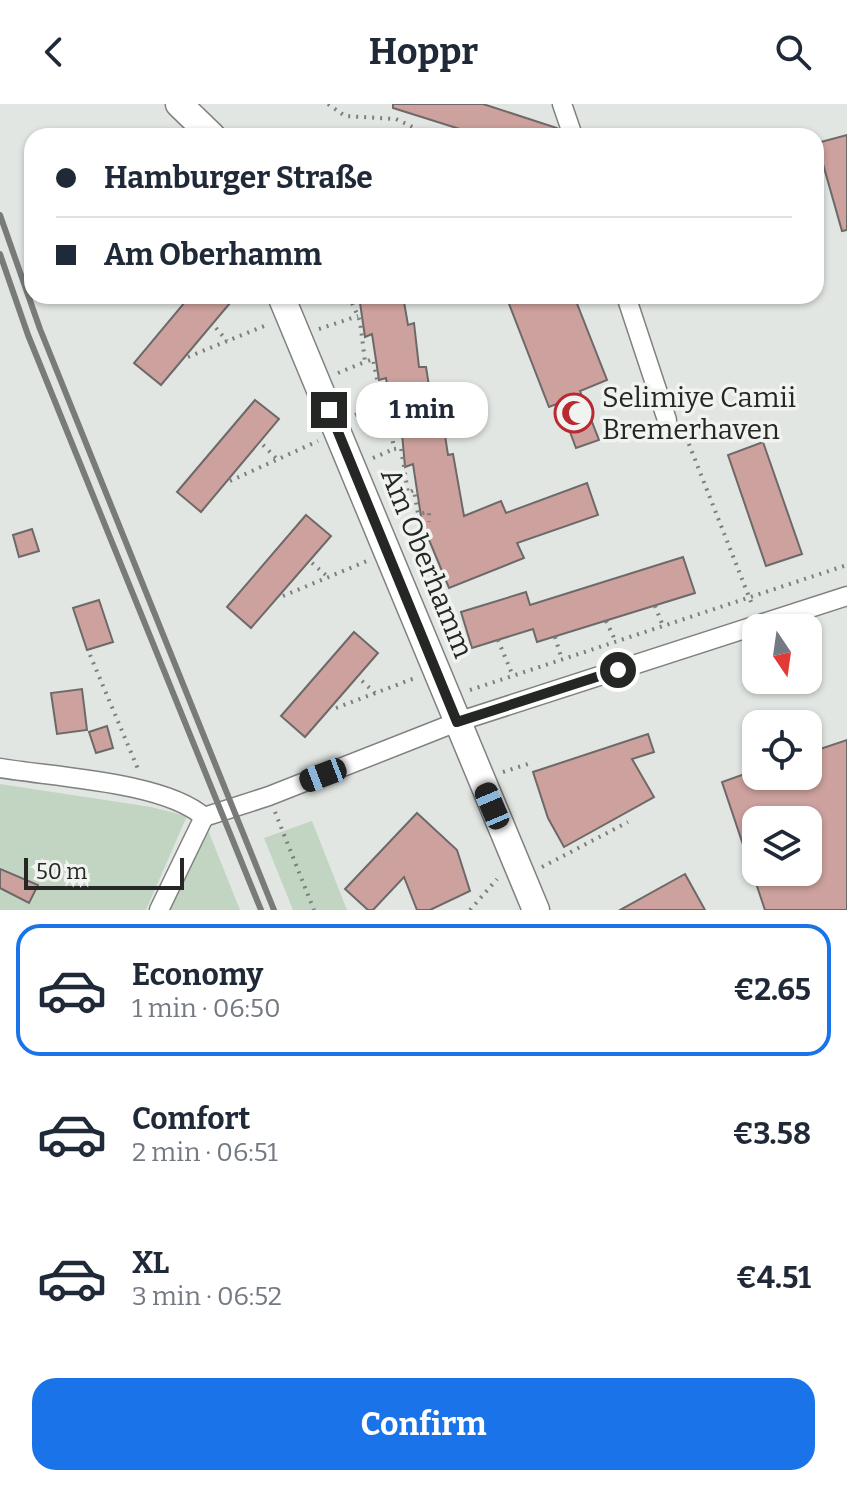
<!DOCTYPE html>
<meta charset="utf-8">
<style>
body{margin:0;font-family:Bitter,serif;background:#f2f2f3;color:#1f2937;height:100vh;display:flex;flex-direction:column;font-size:30px;white-space:nowrap}
*{box-sizing:border-box;margin:0}
p{font-size:26px;color:#747a83}
.icon{flex:none;width:44px;height:44px;fill:none;stroke:currentColor;stroke-width:2;stroke-linecap:round;stroke-linejoin:round}
.map{position:relative;height:806px;overflow:hidden}
.sheet{display:flex;flex-direction:column;background:#fff;flex:1}
.sheet>*{flex:none}
.guide{position:absolute;left:24px;top:24px;width:800px;height:176px;border-radius:24px;box-shadow:0 2px 6px #0004;display:grid;align-content:center;height:176px;padding:0 32px;background:#fff}
.needle{width:52px;rotate:167deg}
.tools{position:absolute;left:742px;top:510px;display:grid;gap:16px}
.tools a{display:grid;place-items:center;width:80px;height:80px;border-radius:16px;background:#fff;box-shadow:0 2px 6px #0004;font-size:40px}
.scale{position:absolute;left:24px;bottom:20px;width:160px;box-sizing:border-box;padding-left:8px;border:4px solid #252725;border-top:0;font-size:22px;line-height:28px;white-space:nowrap;color:#252725;-webkit-text-stroke:6px #f0f3ef;paint-order:stroke}
.end{position:absolute;width:36px;height:36px;margin:-18px;border:10px solid #252725;background:#fff;box-shadow:0 0 0 4px #fff}
.from{border-radius:50%}
.bubble{position:absolute;height:56px;border-radius:24px;background:#fff;box-shadow:0 2px 6px #0004;font-size:26px;font-weight:700;line-height:56px;text-align:center}
.car{position:absolute;width:24px;height:48px;margin:-24px -12px;border-radius:10px;box-shadow:0 0 6px 2px #0007;background:linear-gradient(#222 24%,#8ab4d8 0 40%,#222 0 76%,#8ab4d8 0 86%,#222 0)}
.guide b{display:flex;align-items:center;gap:28px;height:76px;font-size:30px}
.guide b+b{border-top:2px solid #e0e1e3}
.guide i{width:20px;height:20px;background:#1f2937}
ul{padding:14px 0 0;list-style:none}
li{display:flex;align-items:center;gap:24px;height:132px;margin:0 16px 12px;padding:0 16px;border:4px solid transparent;border-radius:24px}
li div{flex:1}
li b{display:block;font-size:30px}
li em{font-style:normal;font-weight:700}
li.current{border-color:#1a73e8}
li>.icon{width:72px;height:72px;stroke-width:1.5}
.cta{display:flex;gap:16px;margin-top:auto;padding:16px 32px}
.cta a{flex:1;height:92px;border-radius:24px;background:#1a73e8;color:#fff;font-size:32px;font-weight:700;line-height:92px;text-align:center}
header{display:flex;justify-content:space-between;align-items:center;height:104px;padding:0 32px;background:#fff;font-size:36px;font-weight:700}
.map>svg:first-child{display:block}
.green{fill:#c2d5c2}
.building{fill:#cda19d;stroke:#6e6969;stroke-width:2;fill-rule:evenodd}
.lines{fill:none;stroke-linecap:round;stroke-linejoin:round}
.street-casing{stroke:#7f827f;stroke-width:21}
.secondary-casing{stroke:#7f827f;stroke-width:29}
.path{stroke:#7c7f7c;stroke-width:4;stroke-dasharray:2 6;stroke-linecap:butt}
.street{stroke:#fff;stroke-width:18}
.secondary{stroke:#fff;stroke-width:26}
.rail{stroke:#787b78;stroke-width:6}
.route{stroke:#252725;stroke-width:10}
.labels{text-anchor:middle;dominant-baseline:central;stroke-width:7;stroke-linejoin:round;paint-order:stroke}
.poi-label{font-size:28px;fill:#252725;stroke:#f0f3ef;text-anchor:start}
.street-label{font-size:28px;fill:#252725;stroke:#f0f3ef}
</style>
<header><svg class="icon" aria-label="back" viewBox="0 0 24 24"><path d="M15 5l-7 7 7 7"/></svg>Hoppr<svg class="icon" aria-label="search" viewBox="0 0 24 24"><circle cx="10" cy="10" r="6"/><path d="M15 15l6 6"/></svg></header>
<div class="map">
<svg width="847" height="806" viewBox="0 0 847 806">
<rect width="100%" height="100%" fill="#e2e6e2"/>
<!-- green -->
<g class="green">
<polygon points="0,680 151,703 187,712 146,806 0,806"/>
<polygon points="312,717 347,806 293,806 264,734"/>
<polygon points="208,726 240,806 169,806"/>
</g>
<!-- building -->
<g class="building">
<polygon points="393,0 483,0 557,24 560,32 482,32 393,4"/>
<polygon points="847,31 847,126 842,127 817,39"/>
<polygon points="190,192 236,192 161,281 134,259"/>
<polygon points="359,192 403,192 408,221 414,219 419,263 426,263 433,307 441,305 448,351 453,350 464,412 501,397 506,409 587,379 598,411 517,439 524,454 449,484 422,419 413,360 405,363 401,318 393,321 386,274 379,276 372,230 365,233"/>
<polygon points="506,192 574,192 607,276 580,287 599,336 576,344 559,299 549,303"/>
<polygon points="255,296 279,315 201,408 177,388"/>
<polygon points="763,338 802,450 766,462 728,351"/>
<polygon points="306,411 331,432 251,524 227,503"/>
<polygon points="32,425 39,447 19,453 13,431"/>
<polygon points="683,453 695,489 537,538 533,525 472,544 461,508 526,488 530,501"/>
<polygon points="99,496 113,538 87,546 73,504"/>
<polygon points="354,528 378,549 305,633 281,612"/>
<polygon points="82,585 87,626 57,630 51,589"/>
<polygon points="107,622 113,644 96,649 89,628"/>
<polygon points="648,630 654,648 632,655 654,693 564,743 548,714 533,668"/>
<path d="M847 636V806H765L722 678 756 666V672H808V649ZM756 716H808V768H756Z"/>
<polygon points="417,709 457,746 470,787 430,806 417,806 404,773 373,806 368,806 345,785"/>
<polygon points="0,765 38,781 29,799 0,784"/>
<polygon points="685,770 705,806 620,806"/>
</g>
<g class="lines">
<defs>
<g id="street">
<polyline points="562,0 573,32"/>
<polyline points="626,192 667,316"/>
<path d="M0 664C54 673 165 678 204 713"/>
<polyline points="204,713 269,692 457,618 847,492"/>
<polyline points="159,806 204,713"/>
</g>
<g id="secondary">
<polyline points="179,0 212,32"/>
<polyline points="281,192 536,806"/>
</g>
</defs>
<!-- street casing -->
<use href="#street" class="street-casing"/>
<!-- secondary casing -->
<use href="#secondary" class="secondary-casing"/>
<!-- path -->
<g class="path">
<polyline points="328,0 345,12 396,15 431,32"/>
<polyline points="349,192 360,217 365,258 373,255 382,301 387,299 394,345 401,344 408,389 414,386 418,410 429,408 429,418"/>
<polyline points="216,224 227,237"/>
<polyline points="319,225 358,212"/>
<polyline points="188,253 269,220"/>
<polyline points="338,269 365,258"/>
<polyline points="355,311 382,301"/>
<polyline points="683,325 753,503"/>
<polyline points="263,341 278,356"/>
<polyline points="373,354 394,345"/>
<polyline points="230,377 318,337"/>
<polyline points="391,397 408,389"/>
<polyline points="312,459 328,473"/>
<polyline points="283,492 367,457"/>
<polyline points="655,502 663,522"/>
<polyline points="606,517 616,538"/>
<polyline points="555,533 562,556"/>
<polyline points="498,536 513,572"/>
<polyline points="90,551 138,665"/>
<polyline points="362,577 375,589"/>
<polyline points="470,586 847,461"/>
<polyline points="336,604 415,574"/>
<polyline points="503,668 528,660"/>
<polyline points="275,708 314,806"/>
<polyline points="542,763 628,718"/>
<polyline points="470,806 497,775"/>
</g>
<!-- street -->
<use href="#street" class="street"/>
<!-- secondary -->
<use href="#secondary" class="secondary"/>
<!-- rail -->
<g class="rail">
<polyline points="0,111 40,225 274,806"/>
<polyline points="0,150 28,231 261,806"/>
</g>
</g>
<g class="lines">
<!-- route -->
<polyline class="route" points="329,306 457,618 618,566"/>
</g>
<!-- icons -->
<defs>
<symbol id="mosque-ring" viewBox="-11 -11 22 22"><circle r="9.5" fill="#f0f3ef" stroke="#b92931" stroke-width="1.5"/><path d="M3.5-4.9A6 6 0 1 0 3.5 4.9A5 5 0 1 1 3.5-4.9Z" fill="#b92931"/></symbol>
</defs>
<g fill-rule="evenodd">
<use href="#mosque-ring" x="552" y="287" width="44" height="44"/>
</g>
<g class="labels">
<!-- poi labels -->
<g class="poi-label">
<text x="602" y="293">Selimiye Camii<tspan x="602" dy="32">Bremerhaven</tspan></text>
</g>
<!-- street labels -->
<g class="street-label">
<text transform="translate(427 459) rotate(68)">Am Oberhamm</text>
</g>
</g>
</svg>
<div class="tools">
<a><svg class="needle" viewBox="-14 -14 28 28"><path d="M0-13l5 13h-10z" fill="#e53935"/><path d="M0 13l5-13h-10z" fill="#747a83"/></svg></a>
<a><svg class="icon" aria-label="locate" viewBox="0 0 24 24"><circle cx="12" cy="12" r="6"/><path d="M12 2v4M12 18v4M2 12h4M18 12h4"/></svg></a>
<a><svg class="icon" aria-label="layers" viewBox="0 0 24 24"><path d="M12 4l9 5-9 5-9-5zM3 14l9 5 9-5"/></svg></a>
</div>
<div class="scale">50 m</div>
<i class="end from" style="left:618px;top:566px"></i>
<i class="end" style="left:329px;top:306px"></i>
<div class="bubble" style="left:356px;top:278px;width:132px">1 min</div>
<i class="car" style="left:323px;top:671px;rotate:249deg"></i>
<i class="car" style="left:492px;top:702px;rotate:337deg"></i>
<div class="guide">
<b><i class="from"></i>Hamburger Straße</b>
<b><i></i>Am Oberhamm</b>
</div>
</div>
<section class="sheet">
<ul>
<li class="current"><svg class="icon" aria-label="car" viewBox="0 0 24 24"><path d="M5 17H2v-5l4-1 3-4h7l3 4 3 1v5h-3M9 17h6M6 11h13"/><circle cx="7" cy="17" r="2"/><circle cx="17" cy="17" r="2"/></svg><div><b>Economy</b><p>1 min · 06:50</p></div><em>€2.65</em></li>
<li><svg class="icon" aria-label="car" viewBox="0 0 24 24"><path d="M5 17H2v-5l4-1 3-4h7l3 4 3 1v5h-3M9 17h6M6 11h13"/><circle cx="7" cy="17" r="2"/><circle cx="17" cy="17" r="2"/></svg><div><b>Comfort</b><p>2 min · 06:51</p></div><em>€3.58</em></li>
<li><svg class="icon" aria-label="car" viewBox="0 0 24 24"><path d="M5 17H2v-5l4-1 3-4h7l3 4 3 1v5h-3M9 17h6M6 11h13"/><circle cx="7" cy="17" r="2"/><circle cx="17" cy="17" r="2"/></svg><div><b>XL</b><p>3 min · 06:52</p></div><em>€4.51</em></li>
</ul>
<div class="cta"><a>Confirm</a></div>
</section>
